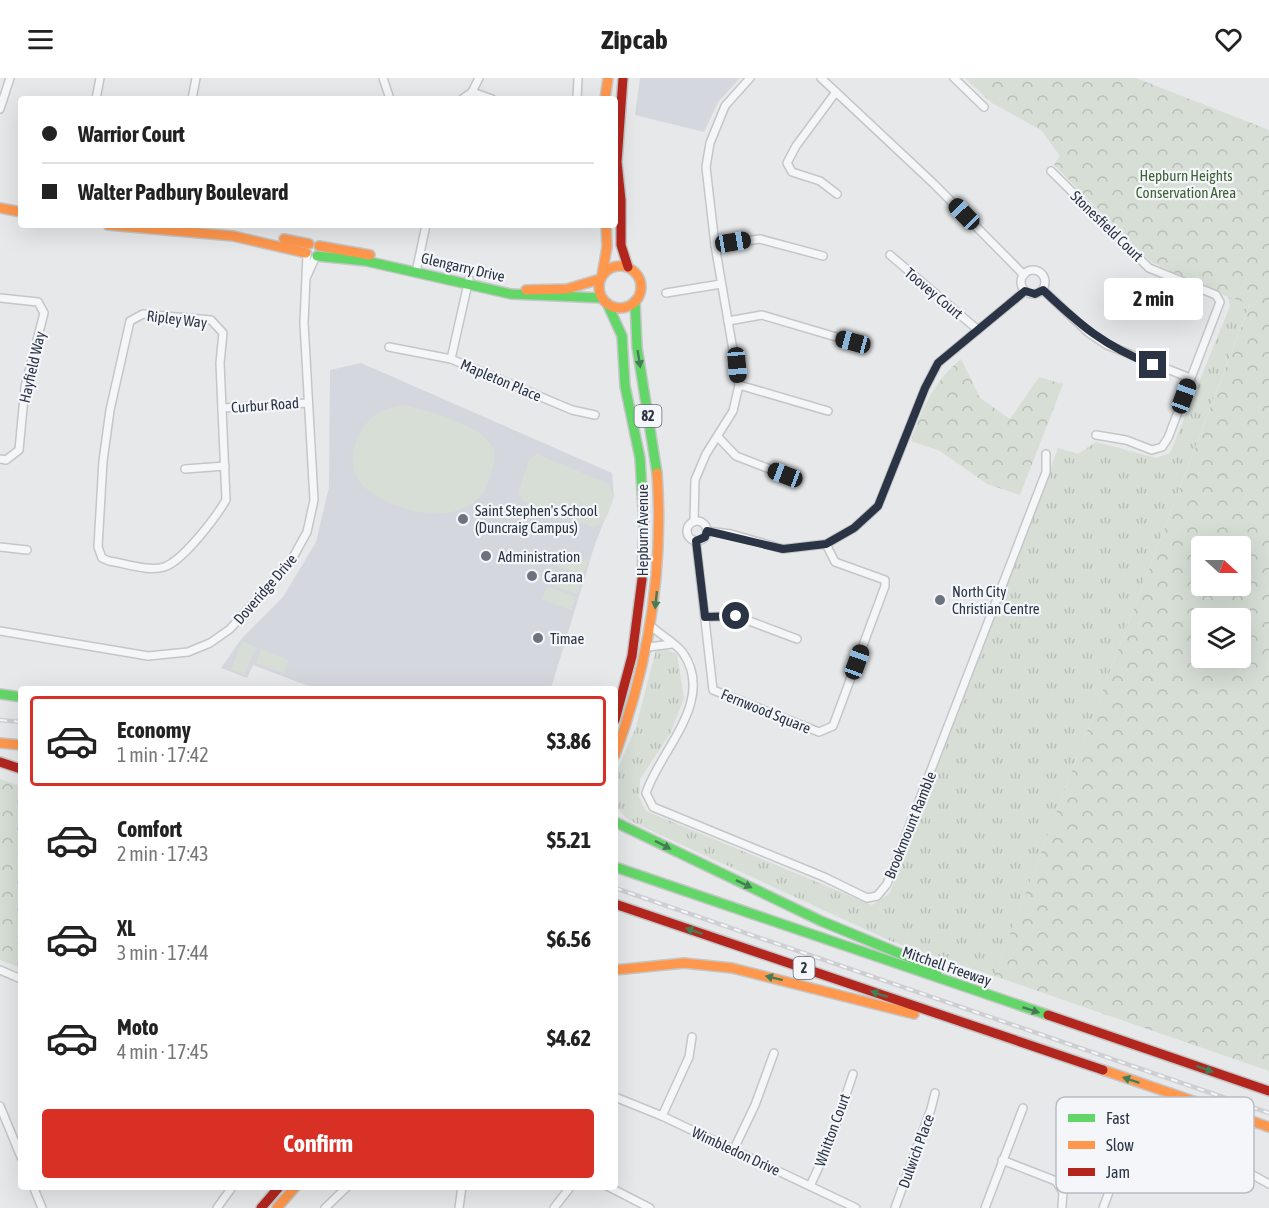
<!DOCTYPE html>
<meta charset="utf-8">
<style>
body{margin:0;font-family:"Asap Condensed",sans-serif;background:#f6f6f6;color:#222;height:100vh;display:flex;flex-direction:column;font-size:22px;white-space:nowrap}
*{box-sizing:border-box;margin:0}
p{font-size:20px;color:#767676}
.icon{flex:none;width:33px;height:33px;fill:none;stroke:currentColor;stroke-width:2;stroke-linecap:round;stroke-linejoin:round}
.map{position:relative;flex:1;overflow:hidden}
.drawer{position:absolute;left:18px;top:608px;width:600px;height:504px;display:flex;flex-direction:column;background:#fff;border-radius:6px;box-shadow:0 6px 24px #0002}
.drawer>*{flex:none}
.banner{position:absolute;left:18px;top:18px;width:600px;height:132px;border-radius:6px;box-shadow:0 6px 24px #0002;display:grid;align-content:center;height:132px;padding:0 24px;background:#fff}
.needle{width:39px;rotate:111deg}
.controls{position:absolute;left:1191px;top:458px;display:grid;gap:12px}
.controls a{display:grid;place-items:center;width:60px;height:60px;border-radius:6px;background:#fff;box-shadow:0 6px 24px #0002;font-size:30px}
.end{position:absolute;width:27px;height:27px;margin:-14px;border:8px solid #2b3445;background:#fff;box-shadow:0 0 0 3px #fff}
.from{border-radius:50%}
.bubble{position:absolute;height:42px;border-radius:6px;background:#fff;box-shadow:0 6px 24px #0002;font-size:20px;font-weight:700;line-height:42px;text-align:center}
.car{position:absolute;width:18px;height:36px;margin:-18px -9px;border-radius:8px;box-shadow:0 0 4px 2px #0007;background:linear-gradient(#222 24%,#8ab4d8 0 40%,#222 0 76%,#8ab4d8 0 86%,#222 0)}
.banner b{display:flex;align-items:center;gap:21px;height:57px;font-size:22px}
.banner b+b{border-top:2px solid #e0e0e0}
.banner i{width:15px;height:15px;background:#222}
ul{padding:10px 0 0;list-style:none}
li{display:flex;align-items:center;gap:18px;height:90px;margin:0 12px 9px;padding:0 12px;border:3px solid transparent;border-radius:6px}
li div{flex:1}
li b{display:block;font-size:22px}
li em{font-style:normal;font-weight:700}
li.active{border-color:#d93025}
li>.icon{width:54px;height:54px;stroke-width:1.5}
.action{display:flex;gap:12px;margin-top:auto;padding:12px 24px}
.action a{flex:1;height:69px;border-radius:6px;background:#d93025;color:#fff;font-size:24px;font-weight:700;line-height:69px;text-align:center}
header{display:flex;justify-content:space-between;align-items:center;height:78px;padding:0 24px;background:#fff;font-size:27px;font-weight:700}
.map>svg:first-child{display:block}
.built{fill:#d4d7dd}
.grass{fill:url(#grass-tufts)}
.forest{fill:url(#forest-crowns);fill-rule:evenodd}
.pitch{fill:#d6ded6}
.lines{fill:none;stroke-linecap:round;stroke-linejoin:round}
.street-casing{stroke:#c4c6c8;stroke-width:10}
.fast-casing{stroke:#c4c6c8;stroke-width:12}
.slow-casing{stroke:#c4c6c8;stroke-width:12}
.jam-casing{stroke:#c4c6c8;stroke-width:12}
.street{stroke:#f5f6f7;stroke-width:7}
.fast{stroke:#63d668;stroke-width:9}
.slow{stroke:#ff974d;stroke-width:9}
.jam{stroke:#b3261e;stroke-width:9}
.rail-casing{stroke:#cecfd2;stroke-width:4.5}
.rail{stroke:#f4f6f9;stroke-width:2;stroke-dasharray:7;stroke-linecap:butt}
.oneway{fill:#447d55}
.route{stroke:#2b3445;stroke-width:8}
.poi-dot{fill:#6c737f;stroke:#f4f6f9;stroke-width:2}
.labels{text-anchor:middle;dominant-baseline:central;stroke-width:4.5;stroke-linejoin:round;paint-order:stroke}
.shield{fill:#f4f6f9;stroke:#676e7b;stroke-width:1.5}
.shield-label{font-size:14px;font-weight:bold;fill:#2b3445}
.park-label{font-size:15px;fill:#3f6138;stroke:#f4f6f9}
.street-label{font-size:15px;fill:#2b3445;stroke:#f4f6f9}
.poi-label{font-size:15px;fill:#2b3445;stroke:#f4f6f9;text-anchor:start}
.key{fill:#f4f6f9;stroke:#b8bcc3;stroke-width:1.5}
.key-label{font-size:16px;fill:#2b3445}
</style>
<header><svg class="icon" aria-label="menu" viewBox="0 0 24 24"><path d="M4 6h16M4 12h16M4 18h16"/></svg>Zipcab<svg class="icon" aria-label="heart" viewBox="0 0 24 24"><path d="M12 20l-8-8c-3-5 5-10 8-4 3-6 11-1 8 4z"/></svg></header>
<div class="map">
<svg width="1269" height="1130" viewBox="0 0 1269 1130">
<defs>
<pattern id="grass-tufts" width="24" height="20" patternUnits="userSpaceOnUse" patternTransform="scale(1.5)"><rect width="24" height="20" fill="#d6ded6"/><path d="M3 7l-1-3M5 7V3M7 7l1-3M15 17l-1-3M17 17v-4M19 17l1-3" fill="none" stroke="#b8bfb9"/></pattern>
<pattern id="forest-crowns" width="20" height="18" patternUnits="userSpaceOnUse" patternTransform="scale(1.5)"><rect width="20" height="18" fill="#d6ded6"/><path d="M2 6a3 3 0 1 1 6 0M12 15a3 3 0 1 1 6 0" fill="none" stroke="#b8bfb9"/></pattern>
</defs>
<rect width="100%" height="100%" fill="#e6e8ea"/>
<!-- built -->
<g class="built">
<polygon points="640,0 740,0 718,24 704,54 635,37"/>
<polygon points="361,285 612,395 614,418 595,466 551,610 314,610 253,587 247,600 221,590 242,560 283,519 316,464 329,409 330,292"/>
</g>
<!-- grass -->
<polygon class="grass" points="1228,219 1250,225 994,898 893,864 628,742 615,727 615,697 636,649 657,568 677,576 684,620 670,656 640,701 639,719 646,733 872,827 890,815 1058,370 1078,376 1096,364 1156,380 1170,375 1230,228"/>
<!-- forest -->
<g class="forest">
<path d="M965 0H1136L1269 52V993L994 898 1250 226 1228 219 1151 184 1054 87 1060 78 1041 52 992 25ZM1202 468H1240V507H1202ZM1202 540H1240V579H1202Z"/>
<path d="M961 281 980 320 1010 341 1039 299 1063 306 1020 417 987 406 940 373 911 363C922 331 934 303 961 281Z"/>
<polygon points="0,701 21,708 21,890 0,882"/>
</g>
<!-- pitch -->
<g class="pitch">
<path d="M404 327C425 332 489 348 494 373 496 381 492 392 490 400 485 417 473 428 456 433 428 441 383 428 362 407 345 388 354 352 374 338 383 331 393 329 404 327Z"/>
<path d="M537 376 609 406 614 418C610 430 607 448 592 449L523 423 518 414 529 382Z"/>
<polygon points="559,473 588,483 583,497 554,487"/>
<polygon points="553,492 582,503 577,516 548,506"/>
<polygon points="547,508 576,519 571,532 542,522"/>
<polygon points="242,563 256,569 245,597 231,592"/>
<polygon points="261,571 289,582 284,595 256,585"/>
</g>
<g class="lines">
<defs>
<g id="street">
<polyline points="383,0 390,21"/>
<polyline points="821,0 934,106 1024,197"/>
<polyline points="954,0 984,29"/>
<polyline points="472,14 492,21"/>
<polyline points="836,14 796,68 787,85 792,94 820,103 837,116"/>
<polyline points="96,21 100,0"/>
<polyline points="192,21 196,0"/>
<polyline points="462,21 472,14 479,0"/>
<polyline points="577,21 578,0"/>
<polyline points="0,31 10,0"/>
<polyline points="1051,93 1149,190 1216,217 1220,224 1168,360 1162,369 1152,372 1126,362 1096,357"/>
<polyline points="715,167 760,161 823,178"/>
<polyline points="890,177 978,252"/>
<circle cx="1033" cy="204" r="12"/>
<polyline points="416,194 426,147"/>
<polyline points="307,198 316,178"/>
<polyline points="469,201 451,281 572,332 595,337"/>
<polyline points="1043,212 1089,255 1107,267 1190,300"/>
<polyline points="666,215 721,206"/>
<polyline points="0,220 38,224 44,235 25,309 19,372 6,382 0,381"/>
<path d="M143 236 211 242 223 255 220 285 226 422C216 439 183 483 164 489 149 494 124 485 109 483L102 480 98 469 103 383 110 332 130 243Z"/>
<polyline points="728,243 762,237 853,264"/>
<polyline points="389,269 451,281"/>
<polyline points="739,307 828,333"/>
<polyline points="222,330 308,325"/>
<polyline points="718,359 736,378 798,402"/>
<polyline points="185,391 225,388"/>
<circle cx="697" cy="453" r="10"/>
<polyline points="694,444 695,402 706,376 733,333 739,307 715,167 706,89 710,65 725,28 750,0"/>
<polyline points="696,463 713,612 819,654 833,648 885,508 885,502 835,484 826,466 783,471 731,456 707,453"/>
<polyline points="826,466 854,450 878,428 925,310 938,285 1025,213"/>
<polyline points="0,469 27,472"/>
<polyline points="705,539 736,538 797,561"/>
<path d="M652 549C661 557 677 566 683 575 716 623 660 672 646 715L653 729 824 799 867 820 877 818 887 806 1046 394V376"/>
<polyline points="0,553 148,578 188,574 210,565 230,551 291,483 307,454 314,422 304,245 307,176"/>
<polyline points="648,569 672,566"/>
<polyline points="0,892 21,901"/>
<polyline points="615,1019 662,1038 856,1130"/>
<polyline points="0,1028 21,1079"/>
<polyline points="662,1038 689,979 692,959"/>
<polyline points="733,1073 755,1027 774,975"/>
<polyline points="1002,1082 1056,1103 1063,1114 1062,1128"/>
<polyline points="33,1108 42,1130"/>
<polyline points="607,1108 650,1130"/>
<polyline points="810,1108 829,1067 853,996"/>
<polyline points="217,1130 233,1108"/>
<polyline points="325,1130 348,1108"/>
<polyline points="459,1130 462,1108"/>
<polyline points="554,1130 571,1108"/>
<polyline points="895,1130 931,1031 935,1015"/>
<polyline points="985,1130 1023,1030"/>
<polyline points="1103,1130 1124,1074 1130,1067 1139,1063 1251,1096 1269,1106"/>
</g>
<g id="fast">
<polyline points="317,178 366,183 511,216 602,220"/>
<polyline points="635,223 637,269 657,395"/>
<polyline points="607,225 622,258 625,308 640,380 644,446 642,501"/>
<polyline points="0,616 21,619"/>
<polyline points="615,744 821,843 913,881 937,894"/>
<polyline points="615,789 1048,937"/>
</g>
<g id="slow">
<polyline points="605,21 608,0"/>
<polyline points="0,130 21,134"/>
<polyline points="108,147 233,158 306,175"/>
<polyline points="284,161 309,166"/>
<polyline points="319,168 370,177"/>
<circle cx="620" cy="209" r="21"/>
<polyline points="602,197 607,169 606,147"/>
<polyline points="526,212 567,211 600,201"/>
<polyline points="0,665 21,667"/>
<path d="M615 677C649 585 664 493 657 395"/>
<polyline points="615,892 684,885 732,890 914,936"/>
<polyline points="1103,992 1269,1049"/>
<polyline points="277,1130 296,1108"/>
</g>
<g id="jam">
<polyline points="623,0 617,84 621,122 621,167 628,189"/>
<polyline points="615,642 632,578 642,501"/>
<polyline points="0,684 21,691"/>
<polyline points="615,826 1103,992"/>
<polyline points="1048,937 1269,1013"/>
<polyline points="261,1130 280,1108"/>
</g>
</defs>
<!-- street casing -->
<use href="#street" class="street-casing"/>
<!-- fast casing -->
<use href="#fast" class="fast-casing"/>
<!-- slow casing -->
<use href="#slow" class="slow-casing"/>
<!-- jam casing -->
<use href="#jam" class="jam-casing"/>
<!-- street -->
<use href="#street" class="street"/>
<!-- fast -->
<use href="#fast" class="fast"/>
<!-- slow -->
<use href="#slow" class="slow"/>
<!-- jam -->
<use href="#jam" class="jam"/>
<defs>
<g id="rail">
<polyline points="0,642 21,644"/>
<polyline points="615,810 1269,1035"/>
</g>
</defs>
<!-- rail casing -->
<use href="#rail" class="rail-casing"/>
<!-- rail -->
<use href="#rail" class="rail"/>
</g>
<!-- one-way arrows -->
<defs><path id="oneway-solid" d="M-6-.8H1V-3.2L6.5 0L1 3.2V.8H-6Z" transform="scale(1.5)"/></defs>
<g class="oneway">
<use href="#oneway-solid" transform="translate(639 281) rotate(81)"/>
<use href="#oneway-solid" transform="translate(656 522) rotate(96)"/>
<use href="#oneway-solid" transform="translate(663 767) rotate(27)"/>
<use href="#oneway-solid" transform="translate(744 806) rotate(26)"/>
<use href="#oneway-solid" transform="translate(694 853) rotate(-161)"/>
<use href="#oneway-solid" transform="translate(774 900) rotate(-166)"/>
<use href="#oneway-solid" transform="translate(879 916) rotate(-161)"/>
<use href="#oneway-solid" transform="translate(1031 932) rotate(18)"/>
<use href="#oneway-solid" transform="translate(1205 991) rotate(19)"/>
<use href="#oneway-solid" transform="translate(1131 1002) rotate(-162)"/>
</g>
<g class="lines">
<!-- route -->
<path class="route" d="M736 538 705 539 696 463 705 459 707 453 783 471 826 466 854 450 878 428 925 310 938 285 1025 213 1035 216 1043 212C1080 247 1104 268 1153 287"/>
</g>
<!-- markers -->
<g class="poi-dot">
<circle cx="463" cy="441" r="6"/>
<circle cx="486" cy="478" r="6"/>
<circle cx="532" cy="498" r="6"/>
<circle cx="940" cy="522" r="6"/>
<circle cx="538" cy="560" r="6"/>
</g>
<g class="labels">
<!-- shield labels -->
<g class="shield">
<rect x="634.5" y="327" width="27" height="22" rx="4.5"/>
<rect x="793.5" y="879" width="21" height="22" rx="4.5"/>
</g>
<g class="shield-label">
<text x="648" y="338">82</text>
<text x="804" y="890">2</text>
</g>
<!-- park labels -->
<g class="park-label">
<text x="1186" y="97">Hepburn Heights<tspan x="1186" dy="17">Conservation Area</tspan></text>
</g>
<!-- street labels -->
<g class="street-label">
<text transform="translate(1107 148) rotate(44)">Stonesfield Court</text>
<text transform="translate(463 189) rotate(13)">Glengarry Drive</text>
<text transform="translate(934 215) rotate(40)">Toovey Court</text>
<text transform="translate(177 241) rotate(7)">Ripley Way</text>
<text transform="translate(32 289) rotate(-77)">Hayfield Way</text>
<text transform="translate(501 302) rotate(23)">Mapleton Place</text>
<text transform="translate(265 327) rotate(-4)">Curbur Road</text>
<text transform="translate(642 452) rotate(-90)">Hepburn Avenue</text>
<text transform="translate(265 511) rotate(-49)">Doveridge Drive</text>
<text transform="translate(766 633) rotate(22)">Fernwood Square</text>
<text transform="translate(910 747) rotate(-68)">Brookmount Ramble</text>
<text transform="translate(947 888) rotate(19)">Mitchell Freeway</text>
<text transform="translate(832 1052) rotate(-70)">Whitton Court</text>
<text transform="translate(736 1073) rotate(25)">Wimbledon Drive</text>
<text transform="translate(916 1073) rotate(-70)">Dulwich Place</text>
</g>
<!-- poi labels -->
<g class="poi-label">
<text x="475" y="432">Saint Stephen's School<tspan x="475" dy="17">(Duncraig Campus)</tspan></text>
<text x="498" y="478">Administration</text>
<text x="544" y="498">Carana</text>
<text x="952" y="513">North City<tspan x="952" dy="17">Christian Centre</tspan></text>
<text x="550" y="560">Timae</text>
</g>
</g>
<!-- legend -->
<rect x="1056" y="1019" width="198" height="96" rx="9" class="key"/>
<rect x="1068" y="1036" width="27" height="8" fill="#63d668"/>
<rect x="1068" y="1063" width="27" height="8" fill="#ff974d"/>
<rect x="1068" y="1090" width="27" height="8" fill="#b3261e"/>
<g class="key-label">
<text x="1106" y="1046">Fast</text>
<text x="1106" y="1073">Slow</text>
<text x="1106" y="1100">Jam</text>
</g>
</svg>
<div class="controls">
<a><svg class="needle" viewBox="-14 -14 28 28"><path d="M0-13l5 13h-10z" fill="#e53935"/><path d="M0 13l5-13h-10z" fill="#767676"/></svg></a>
<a><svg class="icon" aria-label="layers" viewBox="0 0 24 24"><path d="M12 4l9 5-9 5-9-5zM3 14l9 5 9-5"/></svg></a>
</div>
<i class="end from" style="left:736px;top:538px"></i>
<i class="end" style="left:1153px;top:287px"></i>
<div class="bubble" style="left:1104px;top:200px;width:99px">2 min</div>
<i class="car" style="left:964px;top:136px;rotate:316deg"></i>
<i class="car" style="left:733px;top:164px;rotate:81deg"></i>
<i class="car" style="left:853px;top:264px;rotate:285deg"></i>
<i class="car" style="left:737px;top:287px;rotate:175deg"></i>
<i class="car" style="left:1184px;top:318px;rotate:20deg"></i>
<i class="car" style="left:785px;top:397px;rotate:291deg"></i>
<i class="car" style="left:857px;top:584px;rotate:20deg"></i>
<div class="banner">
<b><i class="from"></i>Warrior Court</b>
<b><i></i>Walter Padbury Boulevard</b>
</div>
<section class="drawer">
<ul>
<li class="active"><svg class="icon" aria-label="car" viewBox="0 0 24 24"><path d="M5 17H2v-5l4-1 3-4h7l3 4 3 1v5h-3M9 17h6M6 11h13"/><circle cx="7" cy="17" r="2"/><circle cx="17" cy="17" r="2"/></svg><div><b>Economy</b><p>1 min · 17:42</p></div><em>$3.86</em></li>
<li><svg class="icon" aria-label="car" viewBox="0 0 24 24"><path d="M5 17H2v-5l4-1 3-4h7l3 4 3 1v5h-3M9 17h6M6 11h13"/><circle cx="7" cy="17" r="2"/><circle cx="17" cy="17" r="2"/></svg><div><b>Comfort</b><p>2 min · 17:43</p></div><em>$5.21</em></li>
<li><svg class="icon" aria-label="car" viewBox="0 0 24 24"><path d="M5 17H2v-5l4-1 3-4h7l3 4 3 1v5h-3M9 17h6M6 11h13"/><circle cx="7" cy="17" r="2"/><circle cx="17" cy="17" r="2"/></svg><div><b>XL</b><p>3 min · 17:44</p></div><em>$6.56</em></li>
<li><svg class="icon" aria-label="car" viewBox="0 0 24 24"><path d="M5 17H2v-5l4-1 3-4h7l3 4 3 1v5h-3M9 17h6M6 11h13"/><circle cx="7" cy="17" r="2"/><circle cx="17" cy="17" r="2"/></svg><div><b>Moto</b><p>4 min · 17:45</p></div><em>$4.62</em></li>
</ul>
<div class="action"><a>Confirm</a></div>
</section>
</div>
